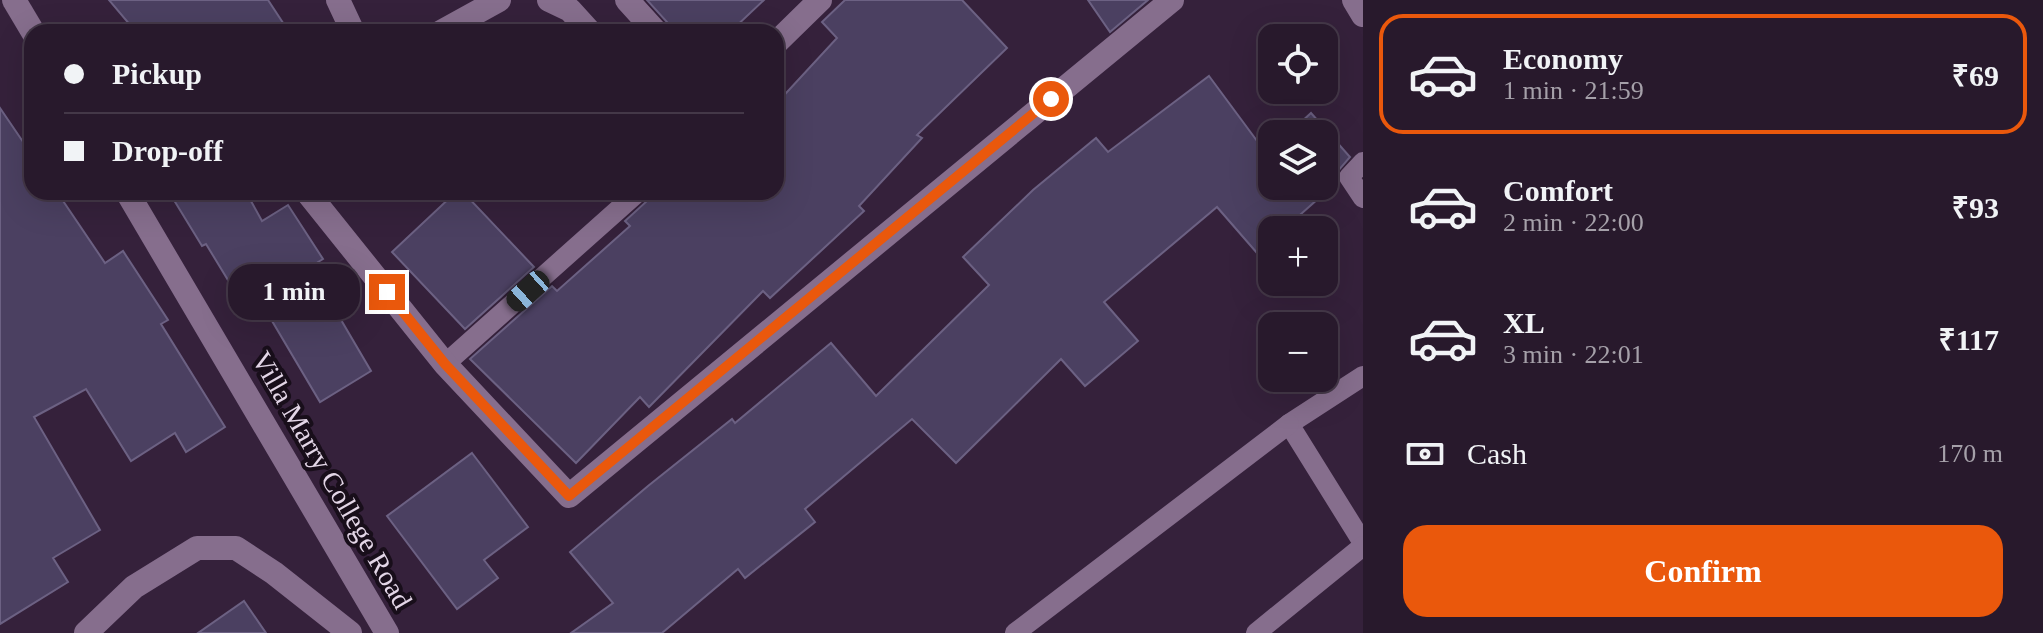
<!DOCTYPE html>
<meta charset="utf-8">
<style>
body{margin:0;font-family:"Times New Roman",serif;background:#302234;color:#f1f3f6;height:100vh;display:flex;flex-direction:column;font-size:30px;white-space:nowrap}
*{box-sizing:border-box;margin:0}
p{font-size:26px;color:#a5a0a9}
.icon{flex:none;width:44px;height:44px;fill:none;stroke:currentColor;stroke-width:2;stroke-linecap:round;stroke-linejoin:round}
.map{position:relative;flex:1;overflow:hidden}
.panel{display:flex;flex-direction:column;background:#28192c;width:680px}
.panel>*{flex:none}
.hud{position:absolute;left:24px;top:24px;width:760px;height:176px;border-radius:24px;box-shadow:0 8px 32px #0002,0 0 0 2px #443848;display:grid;align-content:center;height:176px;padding:0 40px;background:#28192c}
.tools{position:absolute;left:1258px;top:24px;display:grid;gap:16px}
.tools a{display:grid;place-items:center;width:80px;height:80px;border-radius:16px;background:#28192c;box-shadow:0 8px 32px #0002,0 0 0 2px #443848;font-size:40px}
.end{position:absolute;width:36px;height:36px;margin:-18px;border:10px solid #ea580c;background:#fff;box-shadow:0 0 0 4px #fff}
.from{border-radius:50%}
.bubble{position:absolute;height:56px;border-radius:24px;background:#28192c;box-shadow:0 8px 32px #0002,0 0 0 2px #443848;font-size:26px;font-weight:700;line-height:56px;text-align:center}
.car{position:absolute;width:24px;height:48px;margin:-24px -12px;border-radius:10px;box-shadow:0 0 6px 2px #0007;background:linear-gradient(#222 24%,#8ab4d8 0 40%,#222 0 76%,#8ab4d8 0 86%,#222 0)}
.hud b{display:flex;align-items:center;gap:28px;height:76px;font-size:30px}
.hud b+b{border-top:2px solid #443848}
.hud i{width:20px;height:20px;background:#f1f3f6}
ul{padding:14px 0 0;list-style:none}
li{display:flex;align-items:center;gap:24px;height:120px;margin:0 16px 12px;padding:0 24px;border:4px solid transparent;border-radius:24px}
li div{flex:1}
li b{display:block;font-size:30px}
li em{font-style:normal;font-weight:700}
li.on{border-color:#ea580c}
li>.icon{width:72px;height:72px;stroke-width:1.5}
.pay{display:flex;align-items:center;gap:20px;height:88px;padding:0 40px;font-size:30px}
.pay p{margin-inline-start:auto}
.cta{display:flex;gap:16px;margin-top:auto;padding:16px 40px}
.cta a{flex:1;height:92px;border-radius:24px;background:#ea580c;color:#fff;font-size:32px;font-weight:700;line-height:92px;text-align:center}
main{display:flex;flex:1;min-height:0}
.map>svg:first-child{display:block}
.building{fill:#4b4061;stroke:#6c6183;stroke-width:2}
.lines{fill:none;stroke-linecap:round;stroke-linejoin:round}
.lane{stroke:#866e8d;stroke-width:20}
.street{stroke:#866e8d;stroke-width:24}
.secondary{stroke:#866e8d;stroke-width:24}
.route{stroke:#ea580c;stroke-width:10}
.labels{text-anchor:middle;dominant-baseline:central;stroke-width:8;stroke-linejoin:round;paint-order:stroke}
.street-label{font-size:28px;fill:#e3d6e7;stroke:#180e1a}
</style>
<main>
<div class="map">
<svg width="1363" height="633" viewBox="0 0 1363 633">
<rect width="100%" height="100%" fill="#35213b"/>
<!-- building -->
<g class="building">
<polygon points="109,0 268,0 289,32 136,32"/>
<polygon points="647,0 764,0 730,32 671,32 667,22"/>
<polygon points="845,0 962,0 1007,48 917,135 922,138 859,206 864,211 770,298 763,291 649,407 640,397 576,463 470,359 552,286 557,291 630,226 625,221 647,201 651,192 776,192 776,104 837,38 822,22"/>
<polygon points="1088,0 1148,0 1110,32"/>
<polygon points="1209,76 1266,153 1272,148 1272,186 1324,186 1324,134 1288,134 1311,113 1350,157 1337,172 1337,182 1283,230 1272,230 1272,240 1257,253 1217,207 1104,302 1138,341 1085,386 1061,359 956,463 912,419 805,509 815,522 745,578 738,569 662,633 571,633 613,603 570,552 648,486 732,419 735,423 831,343 876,396 989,285 963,257 1033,190 1096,138 1108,152"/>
<polygon points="0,108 32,155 32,192 57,192 105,263 123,251 168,320 161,324 225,427 186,452 175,433 131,461 86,389 34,417 100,530 53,558 68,582 0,624"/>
<polygon points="169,192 246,192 262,221 288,205 323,259 310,267 371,371 320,402 259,299 245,308 206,244 202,246"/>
<polygon points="456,192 463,192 534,267 465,329 392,252"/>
<polygon points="472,453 528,527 484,560 498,578 457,609 387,516"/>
<polygon points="244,601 266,633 198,633"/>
</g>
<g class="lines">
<!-- lane -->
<g class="lane">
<polyline points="1363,162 1349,177 1363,198"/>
<polyline points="445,364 638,192"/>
<polyline points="1363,376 1289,424 1363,543"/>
<polyline points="1015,633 1289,424"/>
<polyline points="1256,633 1363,546"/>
</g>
<!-- street -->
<g class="street">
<polyline points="14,0 33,32"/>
<polyline points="338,0 353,32"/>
<polyline points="549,0 570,10 590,32"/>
<polyline points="627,0 656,32"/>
<polyline points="441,32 499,0"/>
<polyline points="776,43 820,0"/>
<polyline points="127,192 387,633"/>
<polyline points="307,192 445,364 569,496 1172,0"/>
<polyline points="86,633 134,587 197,548 236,548 274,573 350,633"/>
</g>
<!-- secondary -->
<polyline class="secondary" points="1354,0 1363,15"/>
</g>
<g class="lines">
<!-- route -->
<polyline class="route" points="387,292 445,364 569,496 1051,99"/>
</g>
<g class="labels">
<!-- street labels -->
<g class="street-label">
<text transform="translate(332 480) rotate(60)">Villa Marry College Road</text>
</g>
</g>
</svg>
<div class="tools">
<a><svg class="icon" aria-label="locate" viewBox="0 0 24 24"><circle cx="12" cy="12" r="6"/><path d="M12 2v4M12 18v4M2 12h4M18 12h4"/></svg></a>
<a><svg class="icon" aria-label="layers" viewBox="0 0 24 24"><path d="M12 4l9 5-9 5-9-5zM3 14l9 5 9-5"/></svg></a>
<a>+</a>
<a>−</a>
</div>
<i class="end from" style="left:1051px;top:99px"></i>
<i class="end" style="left:387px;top:292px"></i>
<div class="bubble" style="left:228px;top:264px;width:132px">1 min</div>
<i class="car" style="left:528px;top:291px;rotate:228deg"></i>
<div class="hud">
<b><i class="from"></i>Pickup</b>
<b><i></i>Drop-off</b>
</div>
</div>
<section class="panel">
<ul>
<li class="on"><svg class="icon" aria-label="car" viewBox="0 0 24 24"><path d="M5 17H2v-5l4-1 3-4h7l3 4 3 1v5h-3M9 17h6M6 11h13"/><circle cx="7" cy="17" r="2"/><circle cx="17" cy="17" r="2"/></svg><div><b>Economy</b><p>1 min · 21:59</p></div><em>₹69</em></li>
<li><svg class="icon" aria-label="car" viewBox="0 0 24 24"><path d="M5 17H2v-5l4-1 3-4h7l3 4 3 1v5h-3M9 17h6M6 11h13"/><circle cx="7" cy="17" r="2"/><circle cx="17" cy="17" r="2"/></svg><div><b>Comfort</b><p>2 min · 22:00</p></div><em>₹93</em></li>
<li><svg class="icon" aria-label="car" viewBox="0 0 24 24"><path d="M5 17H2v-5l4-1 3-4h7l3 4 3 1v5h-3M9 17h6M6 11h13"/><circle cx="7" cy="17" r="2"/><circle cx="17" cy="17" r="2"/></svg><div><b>XL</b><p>3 min · 22:01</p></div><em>₹117</em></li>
</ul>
<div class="pay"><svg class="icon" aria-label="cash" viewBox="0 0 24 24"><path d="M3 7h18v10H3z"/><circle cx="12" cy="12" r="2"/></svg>Cash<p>170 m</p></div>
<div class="cta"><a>Confirm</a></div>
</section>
</main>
